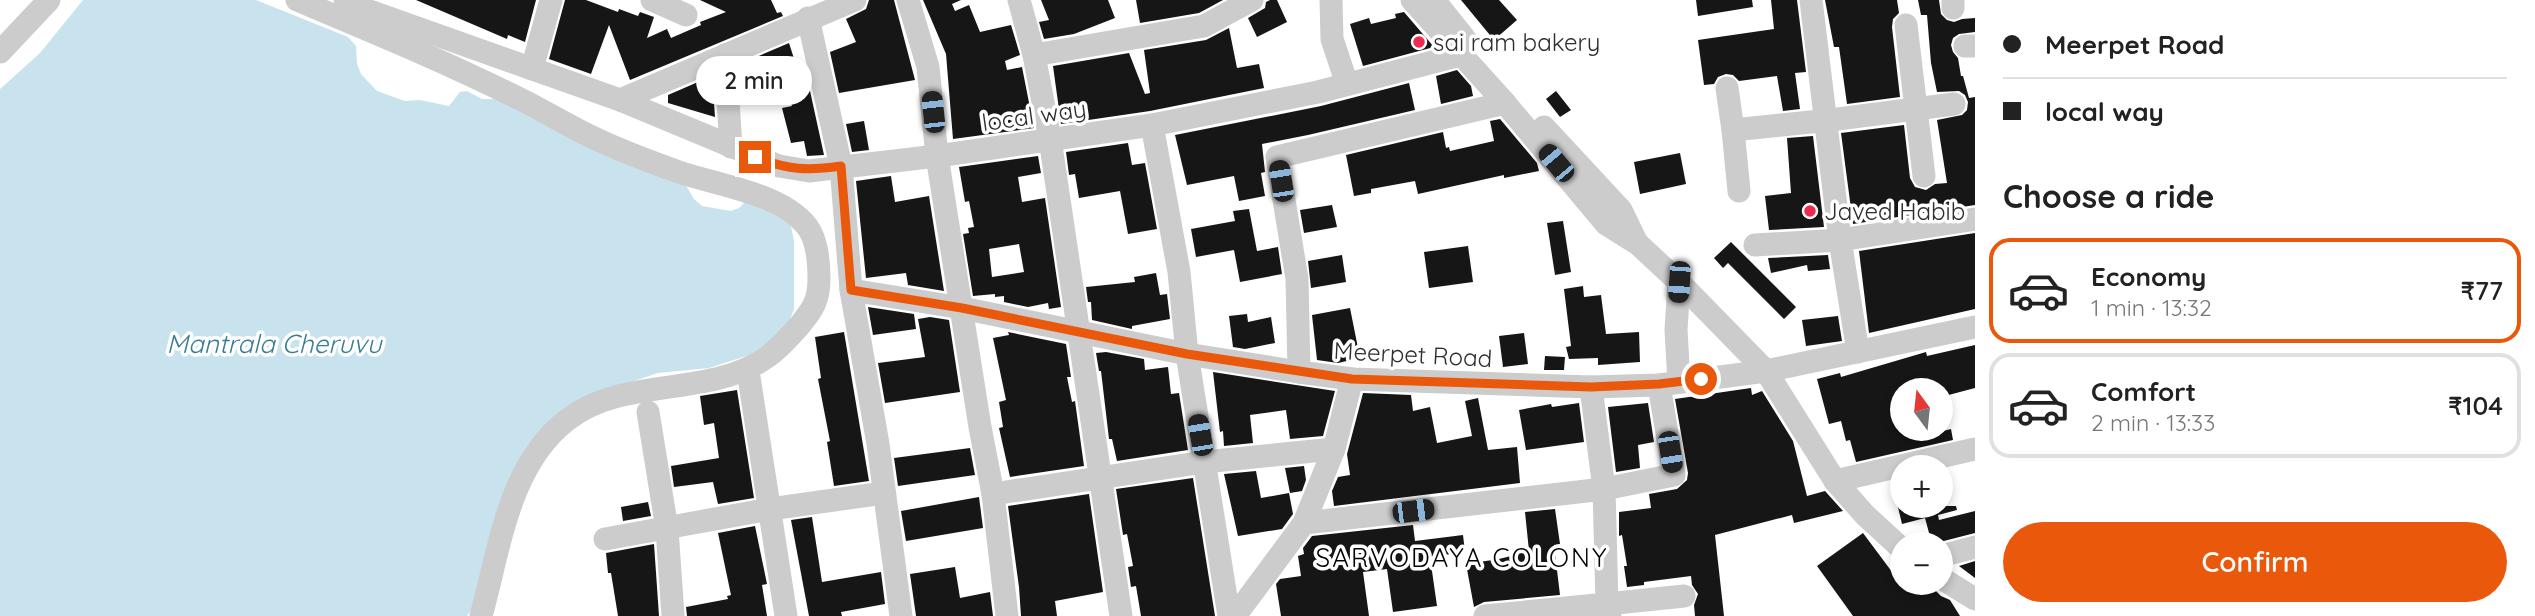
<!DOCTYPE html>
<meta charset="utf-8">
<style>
body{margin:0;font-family:Quicksand,sans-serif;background:#f6f6f6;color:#222;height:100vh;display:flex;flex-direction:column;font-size:26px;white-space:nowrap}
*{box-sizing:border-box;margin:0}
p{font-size:23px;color:#767676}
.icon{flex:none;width:38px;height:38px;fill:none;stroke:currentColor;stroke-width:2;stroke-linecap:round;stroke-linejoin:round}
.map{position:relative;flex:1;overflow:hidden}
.details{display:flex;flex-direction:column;background:#fff;width:560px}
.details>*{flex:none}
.hud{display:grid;align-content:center;height:154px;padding:0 28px;background:#fff}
.needle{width:46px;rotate:345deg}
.buttons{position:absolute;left:1890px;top:378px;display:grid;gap:14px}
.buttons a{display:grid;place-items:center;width:63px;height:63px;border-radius:50%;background:#fff;box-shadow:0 4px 10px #0003;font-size:35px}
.end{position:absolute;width:32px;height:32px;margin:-16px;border:9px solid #ea580c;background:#fff;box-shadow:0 0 0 4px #fff}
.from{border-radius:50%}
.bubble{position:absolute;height:49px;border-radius:24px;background:#fff;box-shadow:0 4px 10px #0003;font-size:23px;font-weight:600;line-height:49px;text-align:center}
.car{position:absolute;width:21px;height:42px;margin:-21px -10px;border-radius:9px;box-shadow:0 0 5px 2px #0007;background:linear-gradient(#222 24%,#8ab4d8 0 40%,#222 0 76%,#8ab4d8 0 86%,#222 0)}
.hud b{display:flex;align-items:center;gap:24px;height:66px;font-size:26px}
.hud b+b{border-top:2px solid #e0e0e0}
.hud i{width:18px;height:18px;background:#222}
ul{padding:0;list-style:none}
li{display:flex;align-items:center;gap:21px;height:105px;margin:0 14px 10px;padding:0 14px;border:4px solid #e0e0e0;border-radius:21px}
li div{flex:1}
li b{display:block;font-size:26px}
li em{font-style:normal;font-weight:600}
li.current{border-color:#ea580c}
li>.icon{width:63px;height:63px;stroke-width:1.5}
h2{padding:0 28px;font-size:32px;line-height:84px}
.button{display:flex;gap:14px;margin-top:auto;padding:14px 28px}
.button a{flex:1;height:80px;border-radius:42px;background:#ea580c;color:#fff;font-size:28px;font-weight:600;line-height:80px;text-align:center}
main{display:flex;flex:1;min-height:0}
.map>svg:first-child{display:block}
.water{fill:#c8e3ee}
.building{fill:#161616;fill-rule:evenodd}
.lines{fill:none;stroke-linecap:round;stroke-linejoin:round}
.minor{stroke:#ccc;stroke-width:23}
.route{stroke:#ea580c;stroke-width:9}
.poi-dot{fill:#ee2a4f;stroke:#fff;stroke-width:2.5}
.labels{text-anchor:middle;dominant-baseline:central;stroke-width:7;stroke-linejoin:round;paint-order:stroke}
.poi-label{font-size:24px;fill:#2f2f2f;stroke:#fff;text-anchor:start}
.street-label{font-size:24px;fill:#2f2f2f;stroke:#fff}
.water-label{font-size:26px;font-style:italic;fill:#397d96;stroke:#fff}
.neighbourhood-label{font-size:26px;letter-spacing:2px;fill:#000;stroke:#fff}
</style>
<main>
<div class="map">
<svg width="1975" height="616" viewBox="0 0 1975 616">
<rect width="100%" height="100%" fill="#fff"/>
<!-- water -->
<polygon class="water" points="83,0 256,0 348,37 356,46 357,64 361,74 377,91 405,101 420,100 449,106 460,92 467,91 482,99 503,99 683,180 694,199 702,206 731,211 739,208 747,200 790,222 794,241 794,309 789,322 775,338 749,355 709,368 658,373 622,385 561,417 478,601 467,616 0,616 0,89 40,53"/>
<!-- building -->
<g class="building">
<polygon points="416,0 536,0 525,42 508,35 507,39"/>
<polygon points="565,0 586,0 618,12 619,9 638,16 640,12 654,17 647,38 667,29 671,38 701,25 700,22 726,12 700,0 771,0 777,13 781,12 783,16 630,80 609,25 591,74 549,59"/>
<polygon points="869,0 894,0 915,80 839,93 830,52 856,42 846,19 866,9"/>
<polygon points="923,0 961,0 952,4 955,11 969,5 980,32 1011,25 1020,55 1005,61 1007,70 1022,67 1034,128 953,139 946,54"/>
<polygon points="1041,0 1108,0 1115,18 1074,34 1044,39 1039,22 1049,20"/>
<polygon points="1136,0 1223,0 1199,13 1140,23"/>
<polygon points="1270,0 1277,0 1287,22 1257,37 1248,18 1265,8 1266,2"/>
<polygon points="1461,0 1499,0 1517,20 1494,40"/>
<polygon points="1696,0 1752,0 1753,7 1698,16"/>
<polygon points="1771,0 1797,0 1806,72 1795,73 1800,109 1783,111 1777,76 1739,81 1733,75 1726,74 1718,77 1714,84 1704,85 1698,40 1774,29"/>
<polygon points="1825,0 1897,0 1899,13 1893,19 1892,27 1900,97 1847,104 1839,47 1834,47"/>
<polygon points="1918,0 1939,0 1941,14 1947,20 1954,22 1962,19 1975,18 1975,32 1959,34 1953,38 1951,45 1953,52 1958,58 1961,76 1963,76 1969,98 1975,97 1975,205 1853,224 1841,133 1904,125 1910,178 1915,187 1926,190 1935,184 1947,183 1937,120 1962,115 1967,110 1968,102 1965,95 1959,91 1937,92 1931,63 1927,15 1921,15"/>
<polygon points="1404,12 1434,47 1363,66 1350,24 1369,18 1371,24 1396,18 1395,14"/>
<polygon points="1229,28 1237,68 1259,64 1264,88 1150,111 1061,124 1053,66 1129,53 1145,94 1150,93 1144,50 1206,40"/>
<polygon points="789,43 798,71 805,68 824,155 807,156 804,141 791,143 782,108 792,106 781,73 741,90 740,64"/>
<polygon points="1457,70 1471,86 1473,96 1441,104 1436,76"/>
<polygon points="712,76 715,117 668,103 668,95"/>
<polygon points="1409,83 1415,110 1308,135 1262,144 1265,172 1261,173 1265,196 1239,201 1234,176 1187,185 1175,135 1321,106"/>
<polygon points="1556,91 1571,110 1560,117 1546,99"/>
<polygon points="1500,119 1537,163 1539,171 1504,178 1504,175 1418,194 1415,181 1371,189 1371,193 1354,196 1346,155 1443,132 1446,148 1449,147 1450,151 1494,141 1490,121"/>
<polygon points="864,121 869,150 852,152 846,124"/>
<polygon points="1813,136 1824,227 1769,230 1765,196 1791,193 1787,138"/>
<polygon points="1128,143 1132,165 1145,163 1157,229 1128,234 1120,191 1079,198 1075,174 1069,175 1066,152"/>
<polygon points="1680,153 1686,184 1640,194 1634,162"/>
<path d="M1038 156 1041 173 1018 177 1022 202 1045 198 1061 307 1049 309 1048 303 1028 307 1004 302V296L995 297V294L973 296 963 234 969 233 968 228 974 227 969 201 965 202 959 167ZM1019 244 1024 272 992 277 989 249Z"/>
<polygon points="891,176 895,202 929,196 944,291 908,285 906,273 866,278 856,181"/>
<polygon points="1332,205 1337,227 1304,233 1300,210"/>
<polygon points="1249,209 1257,251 1278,247 1282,274 1240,282 1234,250 1196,257 1191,229 1235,221 1233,211"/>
<polygon points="1563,221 1571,272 1555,275 1547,223"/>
<polygon points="1975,233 1975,309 1869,333 1859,251"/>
<polygon points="1731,242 1796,307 1784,319 1728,263 1723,268 1714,258"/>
<polygon points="1468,246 1473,282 1429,288 1424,252"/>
<polygon points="1342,255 1346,282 1311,288 1308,261"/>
<polygon points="1828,255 1830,269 1808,271 1807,265 1771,273 1768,258"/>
<polygon points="1156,273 1160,295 1167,294 1170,319 1132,326 1132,329 1092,320 1091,302 1088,302 1086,287 1135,282 1134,277"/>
<polygon points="1583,286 1584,297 1601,295 1606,334 1639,332 1640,362 1598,365 1598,358 1569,359 1566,347 1571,346 1564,289"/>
<polygon points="868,307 914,314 916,329 873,335"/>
<polygon points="1350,308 1360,358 1338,363 1317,360 1312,315"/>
<polygon points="1247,314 1248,322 1271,317 1275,343 1245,349 1233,347 1229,316"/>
<polygon points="1838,316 1842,341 1806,346 1802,320"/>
<polygon points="930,317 949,320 960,392 885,403 878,363 925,357 918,319"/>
<polygon points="844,332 869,481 834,486 827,442 830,441 818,379 821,378 815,337"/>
<polygon points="1008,332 1066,344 1071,377 1067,377 1072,402 1075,401 1084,466 1010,477 999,428 1003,427 999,402 1006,400 993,338 1009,335"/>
<polygon points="1524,333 1528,364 1503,367 1499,336"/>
<polygon points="1975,345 1975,388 1941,397 1941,390 1902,390 1902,429 1908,429 1911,439 1951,429 1953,440 1856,462 1850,440 1846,441 1841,421 1829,424 1817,379 1840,373 1841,377 1926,352 1927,356"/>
<polygon points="1106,352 1144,359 1145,370 1168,367 1171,394 1179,393 1188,450 1117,461 1112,439 1109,439 1101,371 1099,371 1096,353"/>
<polygon points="1545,356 1565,357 1564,370 1544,370"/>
<polygon points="1213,372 1335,391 1323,436 1290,439 1286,410 1250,415 1253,443 1224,446 1223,431 1220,432"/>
<polygon points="1751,388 1752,395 1762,391 1793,441 1807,496 1825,491 1843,511 1794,523 1792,515 1715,535 1724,616 1695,616 1694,605 1698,594 1692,585 1691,576 1644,582 1644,585 1627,587 1624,566 1627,566 1622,535 1619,536 1619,512 1651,508 1649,494 1677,489 1687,480 1688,473 1675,399"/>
<polygon points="737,390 754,498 718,504 713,482 674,487 671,466 719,458 714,423 704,425 700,396"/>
<polygon points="1363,393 1411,395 1413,411 1430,407 1437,443 1472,436 1465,401 1478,398 1488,450 1517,447 1520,483 1334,506 1332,491 1338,477 1350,475 1347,454"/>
<polygon points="1579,403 1584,442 1526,450 1519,410 1551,404 1552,407"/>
<polygon points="1648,403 1654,442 1638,445 1640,468 1616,472 1608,407"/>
<polygon points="970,448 975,475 898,486 894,458"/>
<polygon points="1304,466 1306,480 1302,491 1290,493 1285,468"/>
<polygon points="1256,471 1261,498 1289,493 1293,514 1282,529 1238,536 1224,474"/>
<polygon points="1193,478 1215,616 1141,616 1136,586 1131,587 1128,567 1133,566 1127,534 1123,535 1116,489"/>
<polygon points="1902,480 1902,505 1898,506 1956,506 1957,510 1938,515 1939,520 1975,511 1975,533 1932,544 1925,518 1902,524 1892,482"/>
<polygon points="1089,494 1103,592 1055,601 1057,616 1021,616 1019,587 1008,506"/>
<polygon points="979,497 983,528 906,541 901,511"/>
<polygon points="648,502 651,516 623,521 621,507"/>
<polygon points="1555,509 1560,544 1554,545 1560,595 1484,602 1474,607 1466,564 1499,559 1515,555 1515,553 1529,551 1525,512"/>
<polygon points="812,517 822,582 881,572 885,604 841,612 842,616 809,616 791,520"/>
<polygon points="1413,525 1415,541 1463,535 1465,552 1430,557 1437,606 1393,612 1387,569 1363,572 1369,616 1281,616 1276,584 1280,579 1301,576 1298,556 1304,554 1303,548 1312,536"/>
<polygon points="755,526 767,584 762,585 767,616 687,616 686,607 728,599 727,596 731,595 718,533"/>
<polygon points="1863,533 1907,592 1922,583 1928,583 1941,596 1950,600 1960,616 1853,616 1817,566"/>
<polygon points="654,544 659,616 618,616 611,573 608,573 606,553"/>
<polygon points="1975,561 1975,578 1959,566"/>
<polygon points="955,567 960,598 990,592 993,616 916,616 910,574"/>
</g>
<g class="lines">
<!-- minor -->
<g class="minor">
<path d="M297 0C371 31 446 62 518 98 543 110 568 126 594 138 621 151 651 162 679 172 717 185 779 193 805 224 817 237 819 262 819 279 819 300 813 309 800 325 790 336 779 349 767 357 708 399 625 375 567 420 508 466 500 548 481 616"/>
<polyline points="345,0 361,8 620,100 779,166 809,171 937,156 1152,125 1318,92 1460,55"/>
<polyline points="652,0 686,15"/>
<polyline points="908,0 928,67 937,156 980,427 993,494 1007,616"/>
<polyline points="1019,0 1034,55 1050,139 1121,616"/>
<polyline points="1331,0 1332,39 1347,84"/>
<polyline points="1412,0 1505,103 1606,224 1638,244 1679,282 1766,371 1835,481 1865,515 1902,549"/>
<polyline points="1434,0 1465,39"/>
<polyline points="1811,0 1840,240 1975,219"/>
<polyline points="1953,0 1953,8"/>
<polyline points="808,18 841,166 851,290 878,444 901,616"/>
<polyline points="1906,25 1924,176"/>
<polyline points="1965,46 1975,46"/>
<polyline points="0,52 49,0"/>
<polyline points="725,55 731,147"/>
<polyline points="1034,55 1204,26 1252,0"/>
<polyline points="532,69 551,0"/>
<polyline points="1727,88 1733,130 1830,120 1954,104"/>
<polyline points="620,100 855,0"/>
<polyline points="1152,125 1179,272 1187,354 1229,616"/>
<polyline points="1544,127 1621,210 1636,241"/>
<polyline points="1733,130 1739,191"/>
<polyline points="1755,245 1840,240 1858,352"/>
<polyline points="1679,282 1676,330 1679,382"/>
<polyline points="851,290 962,308 1187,354 1299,372 1352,379 1591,387 1659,385 1766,371 1975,327"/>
<polyline points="1299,372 1297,279 1277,157 1505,103"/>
<polyline points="749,377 786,616"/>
<polyline points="1352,379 1334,449 1304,523 1604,489 1674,475 1659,385"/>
<polyline points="648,412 667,529 673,616"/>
<polyline points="1835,481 1975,449"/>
<polyline points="993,494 1204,462 1334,449"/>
<polyline points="605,539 770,509 884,493"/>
<polyline points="1941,556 1975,547"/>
<polyline points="1941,578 1975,599"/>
<polyline points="1235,616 1304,523"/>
<polyline points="1485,616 1607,604 1604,489 1591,387"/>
<polyline points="1610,616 1607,604 1684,596"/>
</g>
</g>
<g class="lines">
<!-- route -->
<path class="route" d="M755 157C788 170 807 171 841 166L851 290 962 308 1187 354 1352 379 1591 387 1659 384 1701 379"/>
</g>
<!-- markers -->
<g class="poi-dot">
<circle cx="1419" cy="42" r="7"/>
<circle cx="1810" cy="211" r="7"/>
</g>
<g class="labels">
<!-- poi labels -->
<g class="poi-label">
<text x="1433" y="42">sai ram bakery</text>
<text x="1824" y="211">Javed Habib</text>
</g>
<!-- street labels -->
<g class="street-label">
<text transform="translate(1034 115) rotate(-8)">local way</text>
<text transform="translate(1413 354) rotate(3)">Meerpet Road</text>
</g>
<!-- water labels -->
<g class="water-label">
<text x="274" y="343">Mantrala Cheruvu</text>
</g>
<!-- neighbourhood labels -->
<g class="neighbourhood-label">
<text x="1462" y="557">SARVODAYA COLONY</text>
</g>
</g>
</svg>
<div class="buttons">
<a><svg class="needle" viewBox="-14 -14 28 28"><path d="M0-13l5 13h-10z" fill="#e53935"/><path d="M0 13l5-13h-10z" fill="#767676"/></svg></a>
<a>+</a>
<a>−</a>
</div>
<i class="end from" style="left:1701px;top:379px"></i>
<i class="end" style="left:755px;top:157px"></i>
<div class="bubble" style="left:696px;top:56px;width:116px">2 min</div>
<i class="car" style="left:933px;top:112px;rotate:354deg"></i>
<i class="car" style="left:1556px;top:163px;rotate:320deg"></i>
<i class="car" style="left:1281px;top:181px;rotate:351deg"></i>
<i class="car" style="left:1679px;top:282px;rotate:184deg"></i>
<i class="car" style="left:1200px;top:435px;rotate:350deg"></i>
<i class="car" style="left:1670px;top:452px;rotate:171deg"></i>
<i class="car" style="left:1413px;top:511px;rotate:83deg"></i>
</div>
<section class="details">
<div class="hud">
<b><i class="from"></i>Meerpet Road</b>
<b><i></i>local way</b>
</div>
<h2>Choose a ride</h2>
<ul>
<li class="current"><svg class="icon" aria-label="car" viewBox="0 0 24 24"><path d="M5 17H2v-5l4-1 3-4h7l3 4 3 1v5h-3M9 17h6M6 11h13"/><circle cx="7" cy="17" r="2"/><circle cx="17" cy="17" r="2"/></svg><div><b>Economy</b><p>1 min · 13:32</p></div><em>₹77</em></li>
<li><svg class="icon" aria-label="car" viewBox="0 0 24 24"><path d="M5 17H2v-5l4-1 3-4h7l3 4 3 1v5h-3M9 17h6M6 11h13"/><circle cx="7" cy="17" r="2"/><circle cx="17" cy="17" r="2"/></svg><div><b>Comfort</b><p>2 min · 13:33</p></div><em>₹104</em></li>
</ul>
<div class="button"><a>Confirm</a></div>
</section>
</main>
